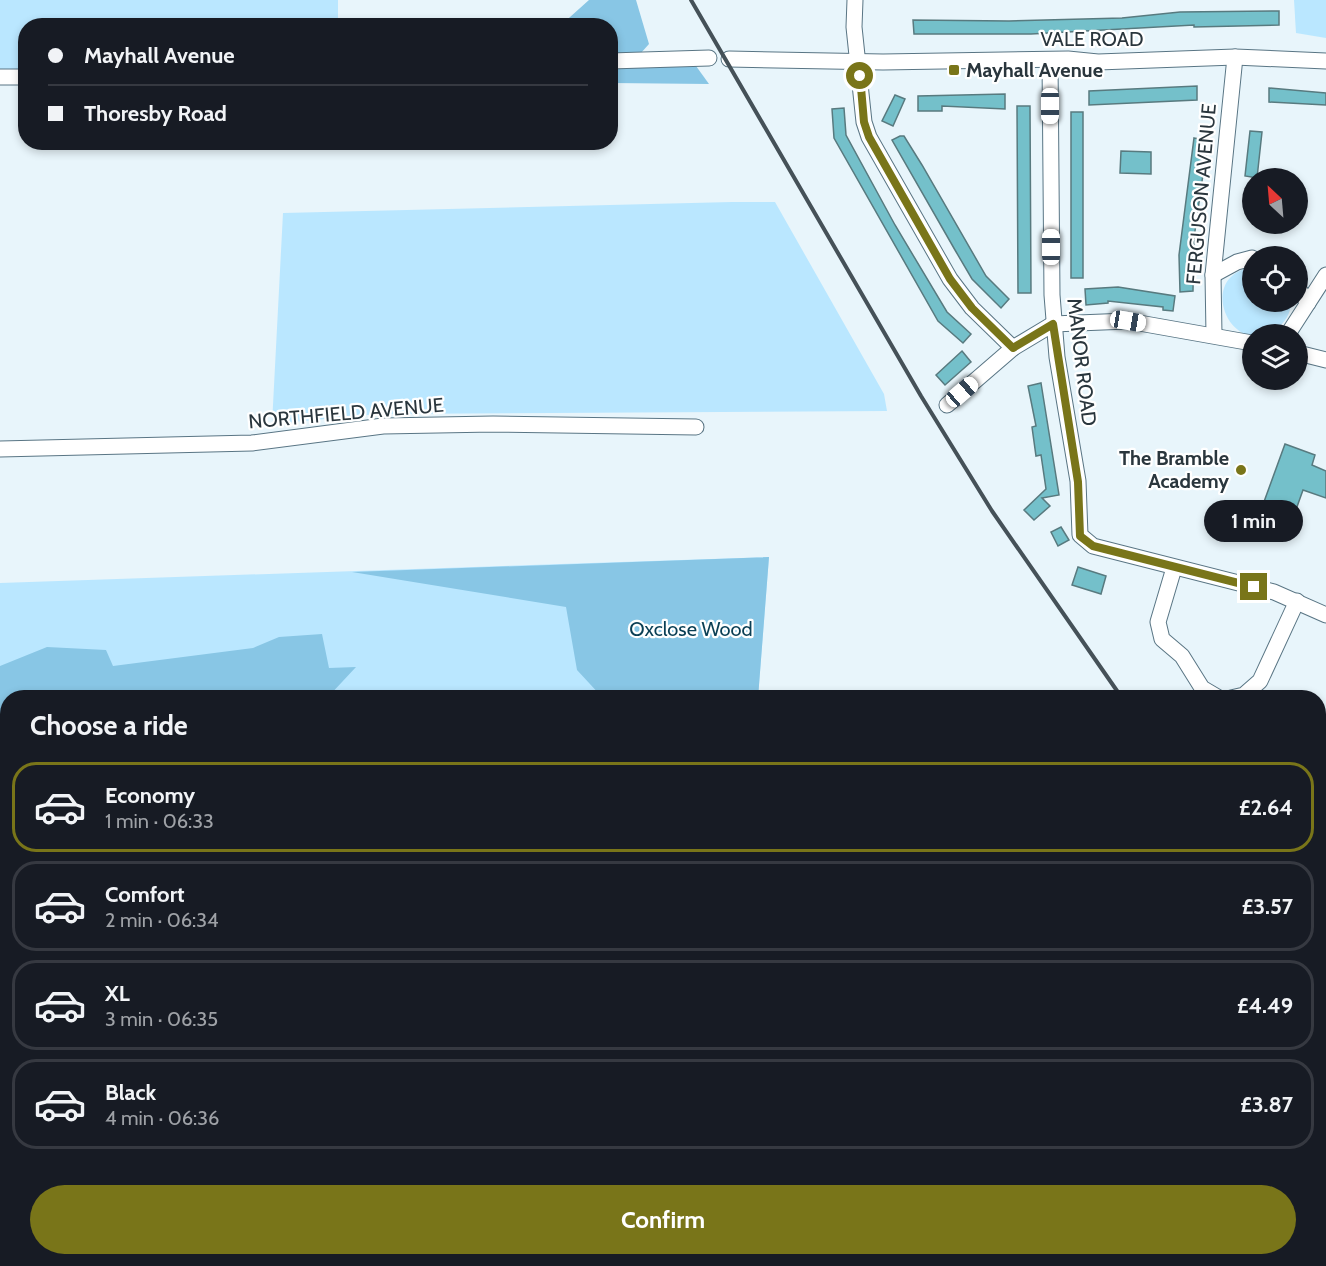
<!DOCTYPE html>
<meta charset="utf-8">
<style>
body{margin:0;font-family:Cabin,sans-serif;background:#20242c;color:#f1f3f6;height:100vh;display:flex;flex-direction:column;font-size:22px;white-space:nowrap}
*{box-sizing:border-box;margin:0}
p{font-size:20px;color:#9ea1a6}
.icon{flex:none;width:33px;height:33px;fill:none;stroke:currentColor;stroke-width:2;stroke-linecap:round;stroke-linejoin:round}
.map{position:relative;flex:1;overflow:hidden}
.details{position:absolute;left:0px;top:690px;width:1326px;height:576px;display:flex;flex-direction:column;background:#171b24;border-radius:24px 24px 0 0;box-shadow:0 3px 9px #0003}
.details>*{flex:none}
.guide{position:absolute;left:18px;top:18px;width:600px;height:132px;border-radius:24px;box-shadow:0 3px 9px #0003;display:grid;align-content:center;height:132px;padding:0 30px;background:#171b24}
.needle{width:39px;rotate:334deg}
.buttons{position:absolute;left:1242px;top:168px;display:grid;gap:12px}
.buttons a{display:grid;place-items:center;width:66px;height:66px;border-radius:50%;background:#171b24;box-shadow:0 3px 9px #0003;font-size:30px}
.end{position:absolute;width:27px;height:27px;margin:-14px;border:8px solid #797519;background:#fff;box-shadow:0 0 0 3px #fff}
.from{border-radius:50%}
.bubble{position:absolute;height:42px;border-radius:21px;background:#171b24;box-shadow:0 3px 9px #0003;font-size:20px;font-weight:700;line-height:42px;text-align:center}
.car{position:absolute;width:18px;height:36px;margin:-18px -9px;border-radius:8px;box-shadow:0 0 4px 2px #0007;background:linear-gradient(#fff 24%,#345 0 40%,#fff 0 76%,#345 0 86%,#fff 0)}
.guide b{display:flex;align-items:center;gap:21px;height:57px;font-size:22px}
.guide b+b{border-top:2px solid #363941}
.guide i{width:15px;height:15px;background:#f1f3f6}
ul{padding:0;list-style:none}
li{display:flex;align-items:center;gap:18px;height:90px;margin:0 12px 9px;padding:0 18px;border:3px solid #363941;border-radius:24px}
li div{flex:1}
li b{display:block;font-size:22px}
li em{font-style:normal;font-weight:700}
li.selected{border-color:#797519}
li>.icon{width:54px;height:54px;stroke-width:1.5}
h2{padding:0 30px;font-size:27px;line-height:72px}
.primary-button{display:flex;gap:12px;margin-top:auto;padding:12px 30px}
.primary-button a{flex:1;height:69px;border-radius:36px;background:#797519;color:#fff;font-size:24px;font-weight:700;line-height:69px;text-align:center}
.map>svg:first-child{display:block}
.green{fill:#bae7ff}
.forest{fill:#88c6e5}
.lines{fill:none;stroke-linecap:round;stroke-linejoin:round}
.stream{stroke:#a9ade3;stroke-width:4}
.building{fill:#74c0ca;stroke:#587a7f;stroke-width:1.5}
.street-casing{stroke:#597584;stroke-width:17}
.street{stroke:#fff;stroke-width:15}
.rail{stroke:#455158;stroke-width:4}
.route{stroke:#797519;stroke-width:8}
.poi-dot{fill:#797519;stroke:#fff;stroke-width:2}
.labels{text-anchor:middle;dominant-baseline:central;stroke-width:4.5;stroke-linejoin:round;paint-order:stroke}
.street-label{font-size:20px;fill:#2a363d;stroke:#fff}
.poi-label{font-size:20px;font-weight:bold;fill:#2a363d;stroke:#fff;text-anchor:start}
.park-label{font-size:20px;fill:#0a3f55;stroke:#fff}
</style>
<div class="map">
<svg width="1326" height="1266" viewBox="0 0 1326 1266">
<rect width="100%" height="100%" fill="#e8f5fb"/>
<!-- green -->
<g class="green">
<polygon points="0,0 338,0 338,25 26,26 25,70 0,71"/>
<polygon points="1294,0 1326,0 1326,38 1296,33"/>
<polygon points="732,202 775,202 884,394 887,411 378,414 272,424 283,213"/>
<path d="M1252 267V302H1291C1291 313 1285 323 1276 329 1232 361 1194 277 1252 267Z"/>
<polygon points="769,557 758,697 8,698 8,1258 1269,1258 1276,1266 0,1266 0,583"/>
<polygon points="1319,966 1326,972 1326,1044 1319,1057"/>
</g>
<!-- forest -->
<g class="forest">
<polygon points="589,0 636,0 649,44 640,54 611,55 610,26 560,26"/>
<polygon points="686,64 696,66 709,84 611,83 610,65"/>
<polygon points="769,557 758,698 602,697 577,670 566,607 352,572"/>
<polygon points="322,634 329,668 356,667 328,697 8,698 8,884 0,886 0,666 47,647 106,650 113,666 253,648 279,637"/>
<polygon points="7,990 8,1243 0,1249 0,994"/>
<polygon points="87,1259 87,1258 477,1259 474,1266 78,1266"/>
<polygon points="531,1259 531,1258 613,1259 606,1266 528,1266"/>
<polygon points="706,1259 918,1258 945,1266 693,1266"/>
<polygon points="1244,1259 1251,1266 1021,1266 1021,1259"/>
</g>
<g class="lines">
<!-- stream -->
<g class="stream">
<polyline points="0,942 8,939"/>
<polyline points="488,1266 491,1258"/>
</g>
</g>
<!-- building -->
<g class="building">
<polygon points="1279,11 1279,25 1194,27 1194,25 1031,34 914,34 913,20 1009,21 1122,18 1180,12"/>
<polygon points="1197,86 1197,100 1089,105 1089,91"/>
<polygon points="1269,88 1326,93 1326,105 1269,102"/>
<polygon points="1005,94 1005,109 942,106 942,111 918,111 918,96"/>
<polygon points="895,95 905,99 893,126 882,121"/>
<polygon points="1017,106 1030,106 1031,293 1018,293"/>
<polygon points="844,108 846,135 895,225 947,312 971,334 963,343 938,321 834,138 832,109"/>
<rect x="1071" y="112" width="12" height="166"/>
<polygon points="1250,131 1262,132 1257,178 1245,176"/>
<polygon points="900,136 904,136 922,165 986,276 1009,299 1001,308 972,279 955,250 892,140"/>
<polygon points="1194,138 1205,140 1204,146 1207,146 1194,238 1193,291 1180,292 1179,255"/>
<polygon points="1121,151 1151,152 1151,174 1120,173"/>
<polygon points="1118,287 1175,296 1173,311 1163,310 1163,307 1108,301 1108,303 1086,305 1085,289"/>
<polygon points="962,351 971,362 945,385 936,375"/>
<polygon points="1041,383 1059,495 1042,498 1050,506 1034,520 1024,510 1046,489 1041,455 1036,456 1032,427 1036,426 1028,386"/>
<polygon points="1285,444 1315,455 1312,465 1326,471 1326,498 1303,490 1288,532 1257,521"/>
<polygon points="1061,527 1069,540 1058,546 1051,532"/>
<polygon points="1078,567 1106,576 1101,594 1072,585"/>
</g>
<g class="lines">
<defs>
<g id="street">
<polyline points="855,0 854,27 864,122 869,137 950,279 972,308 1013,348"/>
<polyline points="729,59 883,62 1068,59 1098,62 1235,57 1326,61"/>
<polyline points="1050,60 1052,295 1057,357 1078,481 1080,535 1093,546 1274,592 1326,615"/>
<polyline points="610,61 709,58"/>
<polyline points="0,77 26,77"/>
<polyline points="1213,275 1237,262 1252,258"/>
<polyline points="1298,288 1308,303"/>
<polyline points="1288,334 1326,275"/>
<polyline points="1214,335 1213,275 1235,57"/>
<polyline points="1298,353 1326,360"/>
<polyline points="947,405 1013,348 1053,324 1128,321 1252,343"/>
<polyline points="0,449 252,443 383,426 493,424 696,427"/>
<polyline points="1174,568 1158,622 1162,639 1182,656 1202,688 1219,698"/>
<polyline points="1231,698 1244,695 1260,681 1297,601"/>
</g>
</defs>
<!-- street casing -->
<use href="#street" class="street-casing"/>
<!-- street -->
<use href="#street" class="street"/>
<!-- rail -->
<g class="rail">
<polyline points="691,0 921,396 992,511 1122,698"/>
<polyline points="1318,926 1326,934"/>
</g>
</g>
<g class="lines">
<!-- route -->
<polyline class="route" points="860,76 864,122 869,137 950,279 972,308 1013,348 1053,324 1078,482 1080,536 1093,546 1254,587"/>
</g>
<!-- markers -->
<g class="poi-dot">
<rect x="948" y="64" width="12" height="12" rx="3"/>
<circle cx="1241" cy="470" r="6"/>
</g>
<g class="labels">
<!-- street labels -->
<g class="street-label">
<text x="1092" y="39">VALE ROAD</text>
<text transform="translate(1201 194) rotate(-85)">FERGUSON AVENUE</text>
<text transform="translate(1082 362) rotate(83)">MANOR ROAD</text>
<text transform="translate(346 413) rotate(-5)">NORTHFIELD AVENUE</text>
</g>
<!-- poi labels -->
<g class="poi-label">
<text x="966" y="70">Mayhall Avenue</text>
<text x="1229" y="458" text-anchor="end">The Bramble<tspan x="1229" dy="23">Academy</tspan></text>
</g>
<!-- park labels -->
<g class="park-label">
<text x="691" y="629">Oxclose Wood</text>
</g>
</g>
</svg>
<div class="buttons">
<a><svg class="needle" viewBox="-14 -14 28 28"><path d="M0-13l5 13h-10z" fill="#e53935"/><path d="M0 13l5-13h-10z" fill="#9ea1a6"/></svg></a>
<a><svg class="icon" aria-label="locate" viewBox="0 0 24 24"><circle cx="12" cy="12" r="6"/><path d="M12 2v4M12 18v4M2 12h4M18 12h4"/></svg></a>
<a><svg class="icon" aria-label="layers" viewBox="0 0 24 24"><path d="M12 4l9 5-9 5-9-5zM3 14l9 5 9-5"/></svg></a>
</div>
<i class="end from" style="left:860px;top:76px"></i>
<i class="end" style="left:1254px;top:587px"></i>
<div class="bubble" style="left:1204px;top:500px;width:99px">1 min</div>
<i class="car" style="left:1050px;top:106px;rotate:180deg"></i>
<i class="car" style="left:1051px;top:247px;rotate:0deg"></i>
<i class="car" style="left:1128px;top:321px;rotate:99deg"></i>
<i class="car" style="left:962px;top:392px;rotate:49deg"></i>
<div class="guide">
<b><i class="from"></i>Mayhall Avenue</b>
<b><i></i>Thoresby Road</b>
</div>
<section class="details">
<h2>Choose a ride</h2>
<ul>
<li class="selected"><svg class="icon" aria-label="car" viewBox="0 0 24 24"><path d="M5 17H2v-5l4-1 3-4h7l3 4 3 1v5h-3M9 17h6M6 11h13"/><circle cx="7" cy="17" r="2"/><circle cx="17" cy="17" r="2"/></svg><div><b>Economy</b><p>1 min · 06:33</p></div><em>£2.64</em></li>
<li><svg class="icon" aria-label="car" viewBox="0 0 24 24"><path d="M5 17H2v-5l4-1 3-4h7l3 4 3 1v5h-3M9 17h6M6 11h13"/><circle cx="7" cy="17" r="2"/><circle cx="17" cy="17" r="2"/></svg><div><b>Comfort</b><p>2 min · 06:34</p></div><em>£3.57</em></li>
<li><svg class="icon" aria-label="car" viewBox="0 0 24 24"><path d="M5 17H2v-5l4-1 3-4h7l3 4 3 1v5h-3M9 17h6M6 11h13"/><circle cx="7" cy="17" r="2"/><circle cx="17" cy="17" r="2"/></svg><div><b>XL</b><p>3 min · 06:35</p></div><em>£4.49</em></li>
<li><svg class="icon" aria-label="car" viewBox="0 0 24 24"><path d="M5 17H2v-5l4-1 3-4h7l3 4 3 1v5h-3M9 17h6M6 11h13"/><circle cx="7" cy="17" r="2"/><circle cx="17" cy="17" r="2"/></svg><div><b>Black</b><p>4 min · 06:36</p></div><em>£3.87</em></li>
</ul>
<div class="primary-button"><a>Confirm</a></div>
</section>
</div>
